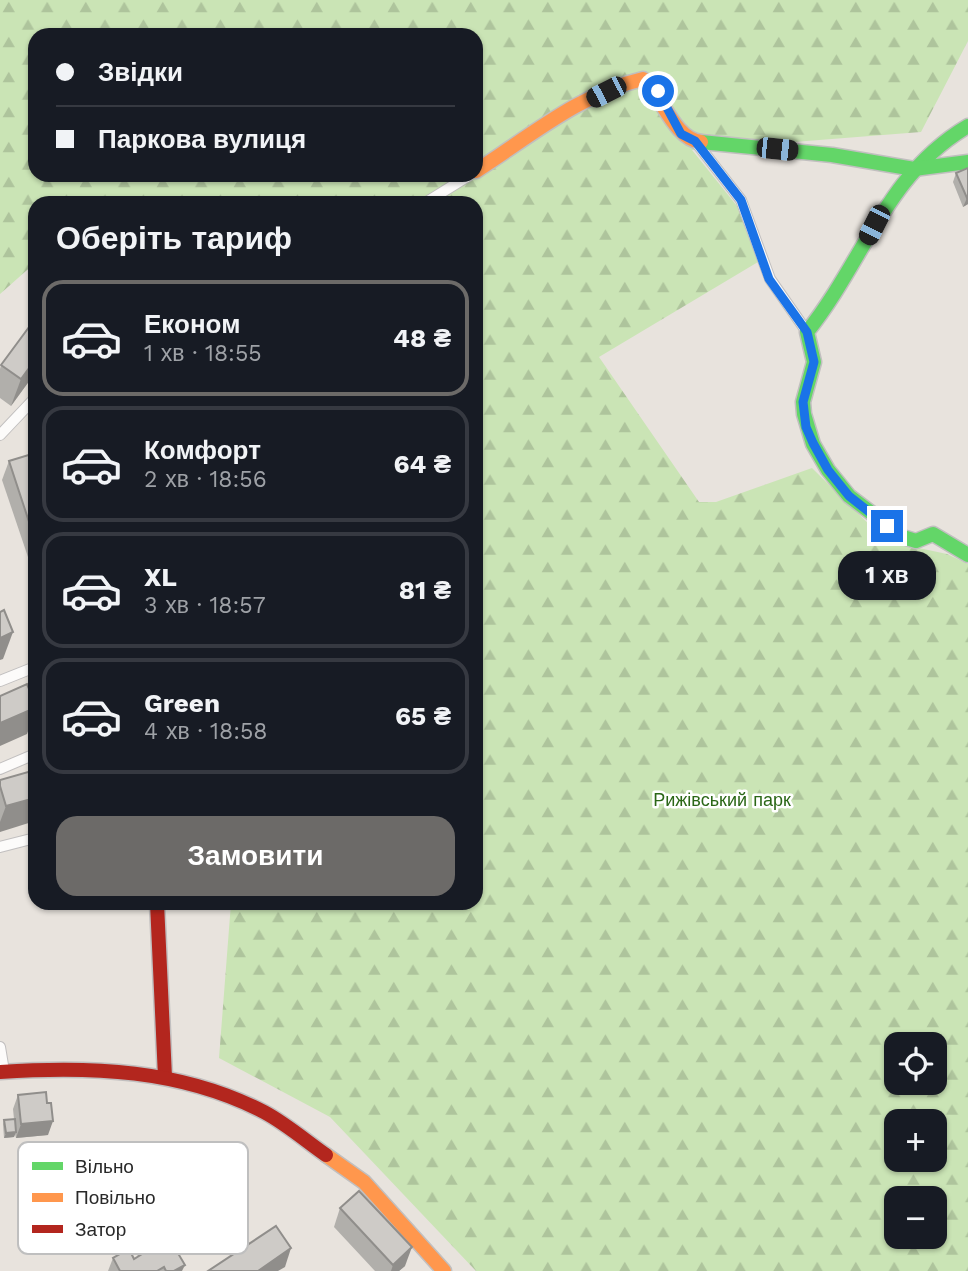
<!DOCTYPE html>
<html lang="uk">
<meta charset="utf-8">
<style>
body{margin:0;font-family:"Work Sans",sans-serif;background:#20242c;color:#f1f3f6;height:100vh;display:flex;flex-direction:column;font-size:26px;white-space:nowrap}
*{box-sizing:border-box;margin:0}
p{font-size:23px;color:#9ea1a6}
.icon{flex:none;width:38px;height:38px;fill:none;stroke:currentColor;stroke-width:2;stroke-linecap:round;stroke-linejoin:round}
.map{position:relative;flex:1;overflow:hidden}
.panel{position:absolute;left:28px;top:196px;width:455px;height:714px;display:flex;flex-direction:column;background:#171b24;border-radius:21px;box-shadow:0 2px 5px #0004}
.panel>*{flex:none}
.top-card{position:absolute;left:28px;top:28px;width:455px;height:154px;border-radius:21px;box-shadow:0 2px 5px #0004;display:grid;align-content:center;height:154px;padding:0 28px;background:#171b24}
.controls{position:absolute;left:884px;top:1032px;display:grid;gap:14px}
.controls a{display:grid;place-items:center;width:63px;height:63px;border-radius:14px;background:#171b24;box-shadow:0 2px 5px #0004;font-size:35px}
.end{position:absolute;width:32px;height:32px;margin:-16px;border:9px solid #1a73e8;background:#fff;box-shadow:0 0 0 4px #fff}
.from{border-radius:50%}
.bubble{position:absolute;height:49px;border-radius:21px;background:#171b24;box-shadow:0 2px 5px #0004;font-size:23px;font-weight:700;line-height:49px;text-align:center}
.car{position:absolute;width:21px;height:42px;margin:-21px -10px;border-radius:9px;box-shadow:0 0 5px 2px #0007;background:linear-gradient(#222 24%,#8ab4d8 0 40%,#222 0 76%,#8ab4d8 0 86%,#222 0)}
.top-card b{display:flex;align-items:center;gap:24px;height:66px;font-size:26px}
.top-card b+b{border-top:2px solid #363941}
.top-card i{width:18px;height:18px;background:#f1f3f6}
ul{padding:0;list-style:none}
li{display:flex;align-items:center;gap:21px;height:116px;margin:0 14px 10px;padding:0 14px;border:4px solid #363941;border-radius:21px}
li div{flex:1}
li b{display:block;font-size:26px}
li em{font-style:normal;font-weight:700}
li.current{border-color:#6c6a68}
li>.icon{width:63px;height:63px;stroke-width:1.5}
h2{padding:0 28px;font-size:32px;line-height:84px}
.cta{display:flex;gap:14px;margin-top:auto;padding:14px 28px}
.cta a{flex:1;height:80px;border-radius:21px;background:#6c6a68;color:#fff;font-size:28px;font-weight:700;line-height:80px;text-align:center}
.map>svg:first-child{display:block}
.forest{fill:url(#forest-firs);fill-rule:evenodd}
.lines{fill:none;stroke-linecap:round;stroke-linejoin:round}
.street-casing{stroke:#c1bfbf;stroke-width:12}
.fast-casing{stroke:#c1bfbf;stroke-width:17}
.slow-casing{stroke:#c1bfbf;stroke-width:17}
.jam-casing{stroke:#c1bfbf;stroke-width:17}
.street{stroke:#fcfbfa;stroke-width:10}
.fast{stroke:#63d668;stroke-width:14}
.slow{stroke:#ff974d;stroke-width:14}
.jam{stroke:#b3261e;stroke-width:14}
.wall{fill:#b1afab}
.shaded-wall{fill:#908e8b}
.building{fill:#cecbc7;stroke:#908e8b;stroke-width:2}
.route{stroke:#1a73e8;stroke-width:9}
.labels{text-anchor:middle;dominant-baseline:central;stroke-width:5;stroke-linejoin:round;paint-order:stroke}
.park-label{font-size:18px;fill:#2b6717;stroke:#fff}
.key{fill:#fff;stroke:#bfbfbf;stroke-width:2}
.key-label{font-size:19px;fill:#292929}
</style>
<div class="map">
<svg width="968" height="1271" viewBox="0 0 968 1271">
<defs>
<pattern id="forest-firs" width="22" height="20" patternUnits="userSpaceOnUse" patternTransform="scale(1.75)"><rect width="22" height="20" fill="#cae4b5"/><path d="M5 1l3.5 6h-7zM16 11l3.5 6h-7z" fill="#aec49c"/></pattern>
</defs>
<rect width="100%" height="100%" fill="#e8e3dd"/>
<!-- forest -->
<path class="forest" d="M0 0H968V41L921 132 692 150 737 206 758 262 599 357 699 502H716L812 468 886 541 947 554 968 564V1271H476L330 1117 219 1058 231 903H476V203H35V263L0 294ZM35 35H476V175H35ZM896 1045H934V1083H896ZM896 1122H934V1160H896ZM896 1199H934V1237H896Z"/>
<g class="lines">
<defs>
<g id="street">
<polyline points="695,141 741,200 770,279 807,332"/>
<polyline points="425,203 470,175"/>
<polyline points="0,435 35,398"/>
<polyline points="0,681 35,667"/>
<polyline points="0,769 35,754"/>
<polyline points="0,847 35,838"/>
<polyline points="0,1047 4,1071"/>
</g>
<g id="fast">
<path d="M968 126C886 174 864 261 807 332L814 362 803 402 804 414 813 444 828 470 849 496 903 537 916 541 933 534 968 555"/>
<polyline points="701,142 832,155 914,169 968,162"/>
</g>
<g id="slow">
<path d="M476 171C529 137 581 93 643 79 662 96 674 139 701 142"/>
<polyline points="326,1155 364,1182 444,1271"/>
</g>
<g id="jam">
<polyline points="157,903 165,1077"/>
<path d="M0 1072C90 1066 181 1069 264 1112 285 1123 306 1141 326 1155"/>
</g>
</defs>
<!-- street casing -->
<use href="#street" class="street-casing"/>
<!-- fast casing -->
<use href="#fast" class="fast-casing"/>
<!-- slow casing -->
<use href="#slow" class="slow-casing"/>
<!-- jam casing -->
<use href="#jam" class="jam-casing"/>
<!-- street -->
<use href="#street" class="street"/>
<!-- fast -->
<use href="#fast" class="fast"/>
<!-- slow -->
<use href="#slow" class="slow"/>
<!-- jam -->
<use href="#jam" class="jam"/>
</g>
<!-- wall -->
<g class="wall">
<polygon points="968,168 968,204 963,207 953,182 956,173"/>
<polygon points="1,365 35,373 11,406 0,398 0,369"/>
<polygon points="35,453 35,558 29,560 2,480 9,461"/>
<polygon points="35,770 0,832 0,780"/>
<polygon points="18,1095 48,1135 16,1138 15,1134 14,1137 4,1138 3,1124 4,1120 14,1119 13,1109"/>
<polygon points="340,1208 405,1266 399,1271 375,1271 334,1227"/>
<polygon points="144,1239 182,1271 108,1271 113,1258 134,1259 137,1257"/>
</g>
<!-- shaded-wall -->
<g class="shaded-wall">
<polygon points="968,197 968,204 963,207 967,198"/>
<polygon points="35,360 35,373 11,406 21,379"/>
<polygon points="35,543 35,558 29,560"/>
<polygon points="13,632 3,659 0,660 0,638"/>
<polygon points="35,708 35,712 27,734 0,746 0,723"/>
<polygon points="35,798 35,821 0,832 0,822 6,806"/>
<polygon points="53,1121 48,1135 16,1138 21,1124"/>
<polygon points="16,1132 14,1137 4,1138 6,1133"/>
<polygon points="412,1247 405,1266 399,1271 391,1271 393,1265"/>
<polygon points="291,1248 285,1267 278,1271 258,1271"/>
<polygon points="185,1265 182,1271 174,1271"/>
</g>
<!-- building -->
<g class="building">
<polygon points="968,168 968,197 967,198 956,173"/>
<polygon points="35,319 35,360 21,379 1,365"/>
<polygon points="35,453 35,540 9,461"/>
<polygon points="4,610 13,632 0,638 0,612"/>
<polygon points="27,684 35,703 35,708 0,723 0,696"/>
<polygon points="35,770 35,798 6,806 0,786 0,780"/>
<polygon points="46,1092 47,1103 51,1103 53,1121 21,1124 18,1095"/>
<polygon points="15,1119 16,1132 6,1133 4,1120"/>
<polygon points="359,1191 412,1247 393,1265 340,1208"/>
<polygon points="276,1226 291,1248 258,1271 208,1271"/>
<polygon points="163,1228 185,1265 174,1271 166,1271 164,1267 157,1271 120,1271 113,1258 129,1249 134,1259 150,1249 144,1239"/>
</g>
<g class="lines">
<!-- route -->
<polyline class="route" points="658,91 681,134 695,141 741,200 769,279 807,332 814,362 803,402 806,427 813,443 828,470 849,496 887,526"/>
</g>
<g class="labels">
<!-- park labels -->
<g class="park-label">
<text x="722" y="799">Рижівський парк</text>
</g>
</g>
<!-- legend -->
<rect x="18" y="1142" width="230" height="112" rx="10" class="key"/>
<rect x="32" y="1162" width="31" height="8" fill="#63d668"/>
<rect x="32" y="1193" width="31" height="9" fill="#ff974d"/>
<rect x="32" y="1225" width="31" height="8" fill="#b3261e"/>
<g class="key-label">
<text x="75" y="1173">Вільно</text>
<text x="75" y="1204">Повільно</text>
<text x="75" y="1236">Затор</text>
</g>
</svg>
<div class="controls">
<a><svg class="icon" aria-label="locate" viewBox="0 0 24 24"><circle cx="12" cy="12" r="6"/><path d="M12 2v4M12 18v4M2 12h4M18 12h4"/></svg></a>
<a>+</a>
<a>−</a>
</div>
<i class="end from" style="left:658px;top:91px"></i>
<i class="end" style="left:887px;top:526px"></i>
<div class="bubble" style="left:838px;top:551px;width:98px">1 хв</div>
<i class="car" style="left:606px;top:92px;rotate:243deg"></i>
<i class="car" style="left:777px;top:149px;rotate:96deg"></i>
<i class="car" style="left:874px;top:225px;rotate:207deg"></i>
<div class="top-card">
<b><i class="from"></i>Звідки</b>
<b><i></i>Паркова вулиця</b>
</div>
<section class="panel">
<h2>Оберіть тариф</h2>
<ul>
<li class="current"><svg class="icon" aria-label="car" viewBox="0 0 24 24"><path d="M5 17H2v-5l4-1 3-4h7l3 4 3 1v5h-3M9 17h6M6 11h13"/><circle cx="7" cy="17" r="2"/><circle cx="17" cy="17" r="2"/></svg><div><b>Економ</b><p>1 хв · 18:55</p></div><em>48 ₴</em></li>
<li><svg class="icon" aria-label="car" viewBox="0 0 24 24"><path d="M5 17H2v-5l4-1 3-4h7l3 4 3 1v5h-3M9 17h6M6 11h13"/><circle cx="7" cy="17" r="2"/><circle cx="17" cy="17" r="2"/></svg><div><b>Комфорт</b><p>2 хв · 18:56</p></div><em>64 ₴</em></li>
<li><svg class="icon" aria-label="car" viewBox="0 0 24 24"><path d="M5 17H2v-5l4-1 3-4h7l3 4 3 1v5h-3M9 17h6M6 11h13"/><circle cx="7" cy="17" r="2"/><circle cx="17" cy="17" r="2"/></svg><div><b>XL</b><p>3 хв · 18:57</p></div><em>81 ₴</em></li>
<li><svg class="icon" aria-label="car" viewBox="0 0 24 24"><path d="M5 17H2v-5l4-1 3-4h7l3 4 3 1v5h-3M9 17h6M6 11h13"/><circle cx="7" cy="17" r="2"/><circle cx="17" cy="17" r="2"/></svg><div><b>Green</b><p>4 хв · 18:58</p></div><em>65 ₴</em></li>
</ul>
<div class="cta"><a>Замовити</a></div>
</section>
</div>
